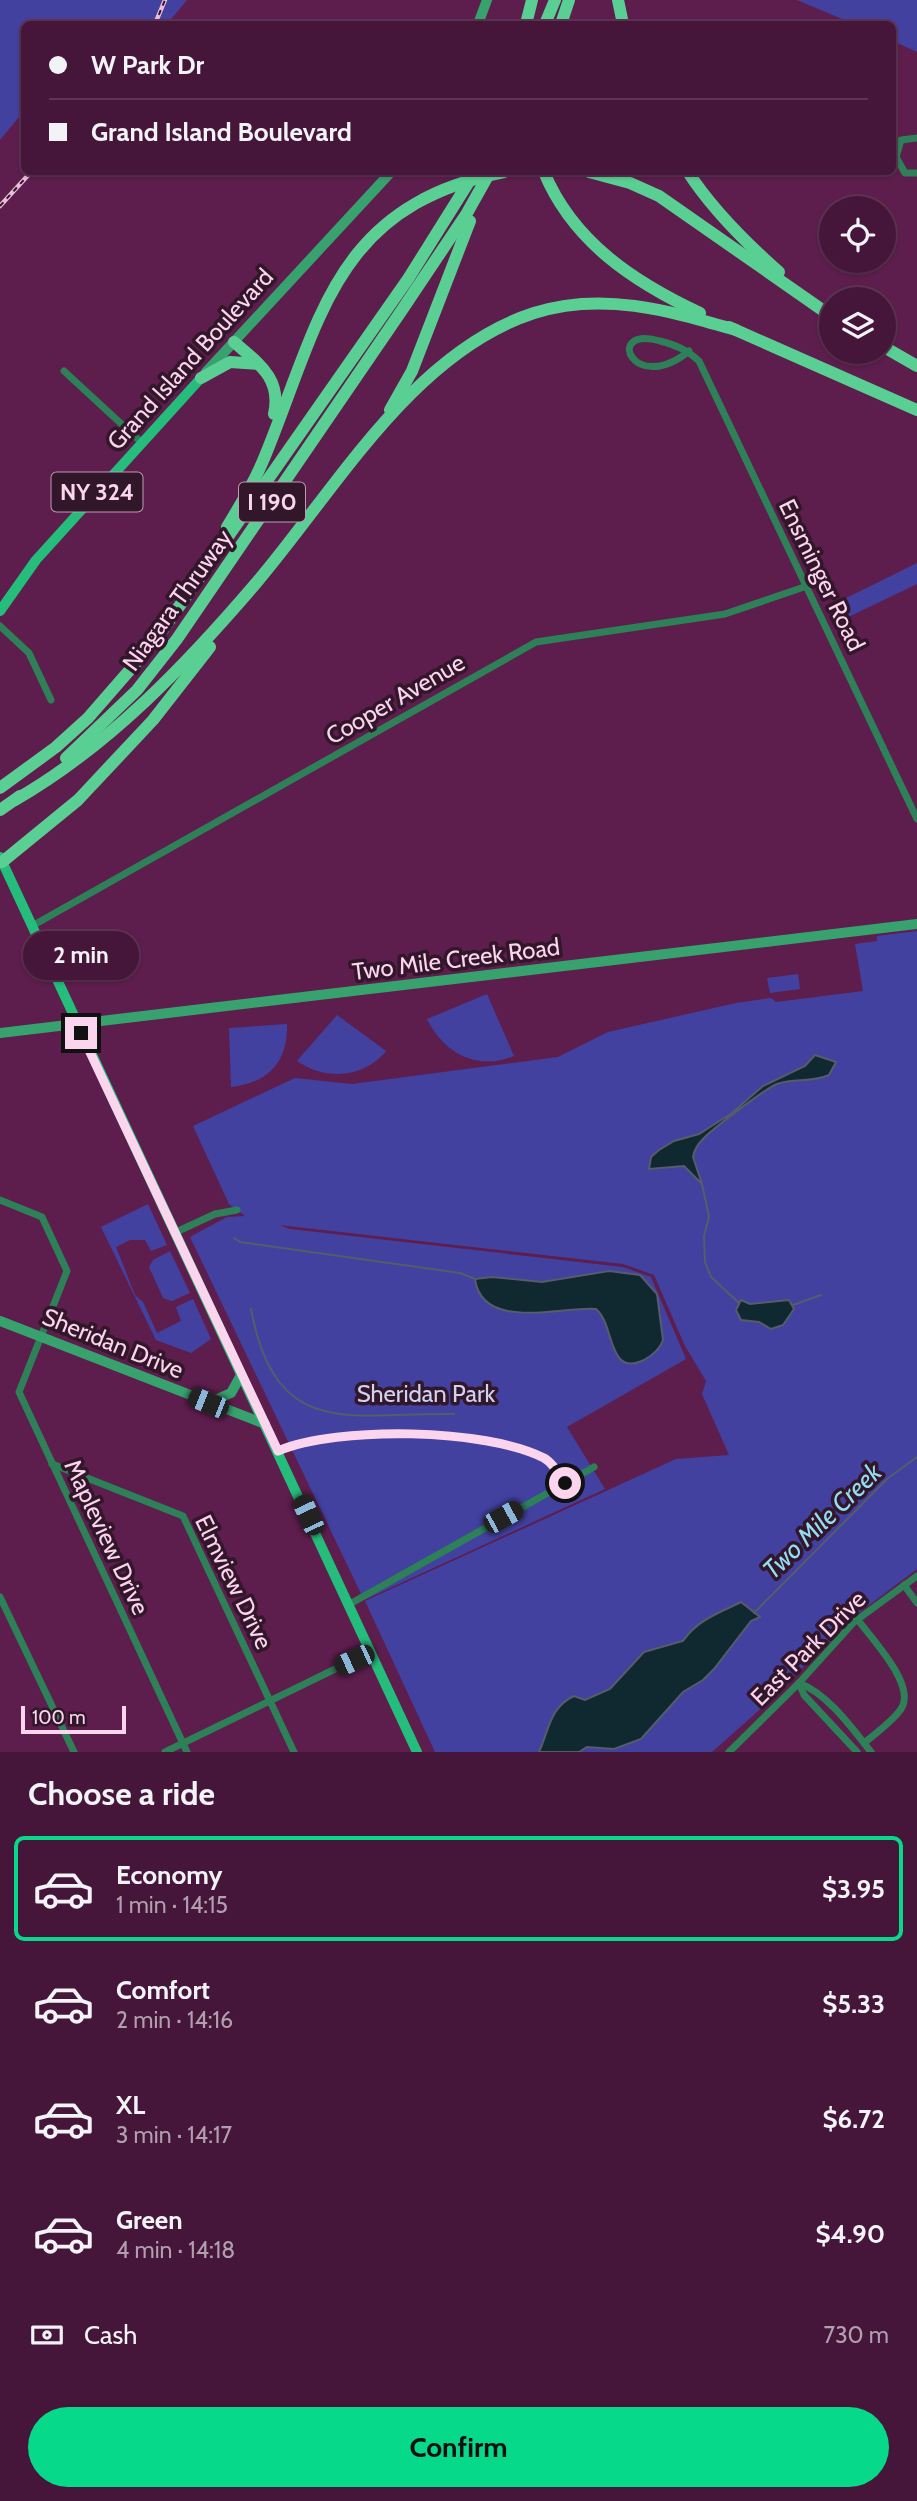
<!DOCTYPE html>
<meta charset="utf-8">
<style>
body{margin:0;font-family:Cabin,sans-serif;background:#502345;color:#f1f3f6;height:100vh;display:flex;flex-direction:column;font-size:26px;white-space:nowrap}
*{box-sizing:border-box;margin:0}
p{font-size:23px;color:#b09faf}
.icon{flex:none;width:38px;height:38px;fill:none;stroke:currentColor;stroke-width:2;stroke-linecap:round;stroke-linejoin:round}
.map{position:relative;height:1752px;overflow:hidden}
.drawer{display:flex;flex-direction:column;background:#46163a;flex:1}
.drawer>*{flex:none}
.hud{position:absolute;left:21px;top:21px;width:875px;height:154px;border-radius:10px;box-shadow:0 2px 5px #0004,0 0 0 2px #5e3554;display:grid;align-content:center;height:154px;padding:0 28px;background:#46163a}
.tools{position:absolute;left:819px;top:196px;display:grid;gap:14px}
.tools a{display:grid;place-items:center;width:77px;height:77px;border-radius:50%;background:#46163a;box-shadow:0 2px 5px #0004,0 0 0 2px #5e3554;font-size:35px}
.scale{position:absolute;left:21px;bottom:18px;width:105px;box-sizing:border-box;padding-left:7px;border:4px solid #fbd4ee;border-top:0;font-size:19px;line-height:24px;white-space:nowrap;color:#fbd4ee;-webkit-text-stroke:5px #32162a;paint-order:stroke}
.end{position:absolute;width:32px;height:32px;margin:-16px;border:9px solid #fbd4ee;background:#111;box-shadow:0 0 0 4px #111}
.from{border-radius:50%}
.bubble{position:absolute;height:49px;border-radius:24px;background:#46163a;box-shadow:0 2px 5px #0004,0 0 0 2px #5e3554;font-size:23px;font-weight:700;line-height:49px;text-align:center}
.car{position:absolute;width:21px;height:42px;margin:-21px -10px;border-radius:9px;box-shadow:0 0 5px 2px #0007;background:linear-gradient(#222 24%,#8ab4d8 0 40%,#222 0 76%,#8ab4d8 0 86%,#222 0)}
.hud b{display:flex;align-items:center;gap:24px;height:66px;font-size:26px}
.hud b+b{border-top:2px solid #5e3554}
.hud i{width:18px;height:18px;background:#f1f3f6}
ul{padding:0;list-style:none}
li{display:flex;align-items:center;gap:21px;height:105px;margin:0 14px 10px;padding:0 14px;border:4px solid transparent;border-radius:10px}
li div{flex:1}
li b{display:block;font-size:26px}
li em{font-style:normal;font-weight:700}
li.on{border-color:#07d98b}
li>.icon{width:63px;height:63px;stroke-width:1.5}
h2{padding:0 28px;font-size:32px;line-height:84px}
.pay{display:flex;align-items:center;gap:18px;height:77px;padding:0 28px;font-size:26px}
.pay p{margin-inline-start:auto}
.button{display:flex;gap:14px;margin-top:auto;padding:14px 28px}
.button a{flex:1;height:80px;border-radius:42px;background:#07d98b;color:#111;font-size:28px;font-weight:700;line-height:80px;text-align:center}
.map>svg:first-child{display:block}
.green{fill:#4241a0}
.water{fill:#102930;stroke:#565c69;stroke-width:2}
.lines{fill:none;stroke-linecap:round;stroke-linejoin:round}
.stream{stroke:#565c69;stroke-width:2}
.street{stroke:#2d8058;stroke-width:7}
.secondary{stroke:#37a26e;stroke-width:10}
.primary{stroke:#24bd7b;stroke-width:10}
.highway{stroke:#5acf93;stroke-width:12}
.rail-casing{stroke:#e7bdd9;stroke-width:4.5}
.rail{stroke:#32162a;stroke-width:2;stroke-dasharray:5;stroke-linecap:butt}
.route{stroke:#fbd4ee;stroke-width:9}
.labels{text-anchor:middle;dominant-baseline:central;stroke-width:7;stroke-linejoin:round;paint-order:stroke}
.shield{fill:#32162a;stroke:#bf9bb3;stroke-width:2}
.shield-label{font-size:23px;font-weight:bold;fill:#fbd4ee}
.street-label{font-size:24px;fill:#fbd4ee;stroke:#32162a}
.park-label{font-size:24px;fill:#cfd3f0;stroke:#32162a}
.water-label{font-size:26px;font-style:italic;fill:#93ddf3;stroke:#32162a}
</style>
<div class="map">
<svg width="917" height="1752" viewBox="0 0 917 1752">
<rect width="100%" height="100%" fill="#5d1e4d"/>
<!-- green -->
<g class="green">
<polygon points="0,0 187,0 167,24 24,24 24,111 0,140"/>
<polygon points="797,0 917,0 917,52 893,41 892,24 854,24"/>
<polygon points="917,563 917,584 838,622 830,606"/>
<polygon points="917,931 917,1569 852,1618 766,1704 712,1752 435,1752 365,1601 676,1459 729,1455 702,1394 706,1381 685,1346 654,1275 623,1264 279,1225 290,1229 623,1267 651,1277 686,1359 567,1427 605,1489 364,1600 190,1237 227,1217 245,1216 229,1204 193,1126 295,1078 352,1084 558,1057 608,1032 736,1003 771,998 776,1002 863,991 855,944 877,941 877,936"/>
<polygon points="798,974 800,989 770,993 767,978"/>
<path d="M487 994 514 1056C476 1071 444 1053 427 1019Z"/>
<path d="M337 1015 386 1051C364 1078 326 1081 297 1061Z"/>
<path d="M287 1024C288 1062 268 1083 231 1087L229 1028Z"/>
<polygon points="148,1204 167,1245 151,1251 145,1240 130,1240 116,1247 135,1295 143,1302 157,1333 181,1321 176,1307 193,1299 211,1339 191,1353 156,1340 101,1227"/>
<polygon points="170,1251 190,1293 172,1301 163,1298 149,1267 153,1260"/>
</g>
<!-- water -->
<g class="water">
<path d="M815 1055 836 1062 829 1075C810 1083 795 1078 777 1084 766 1088 711 1130 703 1139 698 1144 694 1150 693 1157L702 1184 684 1166 649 1169 651 1157 659 1150 674 1141 699 1134 732 1113 763 1086 805 1066Z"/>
<path d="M609 1271 640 1275 657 1294 663 1340C660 1349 653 1355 644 1360 607 1378 615 1324 596 1309 563 1306 482 1332 475 1279L492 1277 542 1282Z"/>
<polygon points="741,1300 750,1304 789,1300 794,1309 783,1325 771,1329 759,1322 741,1320 736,1310"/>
<path d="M741 1602 760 1617 751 1621 714 1669 703 1680 683 1692 641 1739 614 1749 587 1747 579 1752H539C549 1730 550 1707 574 1696L585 1700 610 1689 644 1652 683 1641C697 1620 719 1613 741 1602Z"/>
</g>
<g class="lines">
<!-- stream -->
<g class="stream">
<polyline points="702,1184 709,1217 704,1236 705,1262 711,1277 739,1303"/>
<polyline points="234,1238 240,1242 460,1273 475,1279"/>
<polyline points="793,1305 821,1295"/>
<path d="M251 1309C276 1442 350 1412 454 1414"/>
<polyline points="754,1613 887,1479 917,1457"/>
</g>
<!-- street -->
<g class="street">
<polyline points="917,138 901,140 896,157 905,173 917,173"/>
<path d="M689 351C633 397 603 325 660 341 676 345 687 350 699 361L917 819"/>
<polyline points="64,371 142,443"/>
<polyline points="0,626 29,653 51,700"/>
<polyline points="32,926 536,642 725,614 807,586"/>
<polyline points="0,1200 42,1217 67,1271 19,1392 187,1752"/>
<polyline points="174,1233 215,1214 237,1210"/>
<path d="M278 1451C338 1426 485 1428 544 1458 553 1463 560 1475 565 1483"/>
<polyline points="52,1464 183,1516 294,1752"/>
<polyline points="904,1585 917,1603"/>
<polyline points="0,1597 74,1752"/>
<polyline points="348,1605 594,1467"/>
<path d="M858 1620C872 1639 917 1686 901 1709 892 1722 876 1733 864 1743"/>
<path d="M799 1683C828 1694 852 1728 871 1752"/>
<polyline points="799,1683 804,1695 857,1752"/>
<polyline points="165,1752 370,1652"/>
<polyline points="729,1752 798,1684 854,1622 917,1576"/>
</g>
<!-- secondary -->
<g class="secondary">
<polyline points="478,24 487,0"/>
<polyline points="206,372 391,172"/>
<polyline points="0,1033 917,924"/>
<polyline points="0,1321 265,1424"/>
<polyline points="208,1403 231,1393 241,1375"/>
</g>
<!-- primary -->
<g class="primary">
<polyline points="0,611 36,560 201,378"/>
<polyline points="0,857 417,1752"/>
</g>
<!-- highway -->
<g class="highway">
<polyline points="618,0 623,24"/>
<polyline points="526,24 532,0"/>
<polyline points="545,24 555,0"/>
<polyline points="561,24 569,0"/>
<path d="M544 172C573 242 634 282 700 313"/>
<polyline points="589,172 630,183 659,196 831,316"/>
<path d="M688 172C712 209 745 242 779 272"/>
<polyline points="729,327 917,410"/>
<path d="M234 342C258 363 282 378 274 414"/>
<polyline points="884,347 917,366"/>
<polyline points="201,378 230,362 258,364"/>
<polyline points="390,410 412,371 470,221"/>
<path d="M227 527C241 504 255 481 265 456 321 319 334 206 504 172"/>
<polyline points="66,758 137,690 177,639 402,310 467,213 490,172"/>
<polyline points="0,788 56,747 88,718 155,641 408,279 475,172"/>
<path d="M15 800C109 746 187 664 257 582 336 489 413 352 534 313 603 291 670 311 736 330"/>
<polyline points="0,810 20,796"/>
<polyline points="2,862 78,800 153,720 210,647"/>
</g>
<defs>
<g id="rail">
<polyline points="155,24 165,0"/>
<polyline points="0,206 31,172"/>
</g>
</defs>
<!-- rail casing -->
<use href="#rail" class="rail-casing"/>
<!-- rail -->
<use href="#rail" class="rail"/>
</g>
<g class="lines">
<!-- route -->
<path class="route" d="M81 1033 278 1451C338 1426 485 1428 544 1458 553 1463 560 1475 565 1483"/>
</g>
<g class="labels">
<!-- shield labels -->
<g class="shield">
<rect x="51.5" y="472.5" width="91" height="39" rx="5"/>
<rect x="239" y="482.5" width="66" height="39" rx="5"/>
</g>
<g class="shield-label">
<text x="97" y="492">NY 324</text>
<text x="272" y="502">I 190</text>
</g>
<!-- street labels -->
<g class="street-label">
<text transform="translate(190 359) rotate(-48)">Grand Island Boulevard</text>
<text transform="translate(822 575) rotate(64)">Ensminger Road</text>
<text transform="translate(177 600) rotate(-54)">Niagara Thruway</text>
<text transform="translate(395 699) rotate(-30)">Cooper Avenue</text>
<text transform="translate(456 959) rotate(-7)">Two Mile Creek Road</text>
<text transform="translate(113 1343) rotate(22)">Sheridan Drive</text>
<text transform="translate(107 1537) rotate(65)">Mapleview Drive</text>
<text transform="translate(234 1582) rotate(64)">Elmview Drive</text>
<text transform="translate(808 1648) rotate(-45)">East Park Drive</text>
</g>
<!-- park labels -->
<g class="park-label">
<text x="426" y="1393">Sheridan Park</text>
</g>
<!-- water labels -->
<g class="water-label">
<text transform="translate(822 1521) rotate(-44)">Two Mile Creek</text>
</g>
</g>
</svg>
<div class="tools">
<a><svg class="icon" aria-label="locate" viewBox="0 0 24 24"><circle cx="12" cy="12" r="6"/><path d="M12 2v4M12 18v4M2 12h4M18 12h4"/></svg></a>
<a><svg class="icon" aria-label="layers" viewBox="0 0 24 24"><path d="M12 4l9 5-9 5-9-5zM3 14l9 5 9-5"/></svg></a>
</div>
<div class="scale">100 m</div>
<i class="end from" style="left:565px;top:1483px"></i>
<i class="end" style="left:81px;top:1033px"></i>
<div class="bubble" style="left:23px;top:931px;width:116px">2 min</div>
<i class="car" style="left:208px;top:1403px;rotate:292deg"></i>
<i class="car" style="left:308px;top:1515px;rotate:335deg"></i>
<i class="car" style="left:503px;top:1517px;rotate:61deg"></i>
<i class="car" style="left:354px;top:1660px;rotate:245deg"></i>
<div class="hud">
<b><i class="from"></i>W Park Dr</b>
<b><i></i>Grand Island Boulevard</b>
</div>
</div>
<section class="drawer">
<h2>Choose a ride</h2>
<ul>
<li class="on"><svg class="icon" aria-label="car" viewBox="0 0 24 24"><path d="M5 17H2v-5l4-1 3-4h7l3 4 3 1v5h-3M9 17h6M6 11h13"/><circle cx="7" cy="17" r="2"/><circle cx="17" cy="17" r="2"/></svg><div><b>Economy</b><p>1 min · 14:15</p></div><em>$3.95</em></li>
<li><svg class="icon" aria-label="car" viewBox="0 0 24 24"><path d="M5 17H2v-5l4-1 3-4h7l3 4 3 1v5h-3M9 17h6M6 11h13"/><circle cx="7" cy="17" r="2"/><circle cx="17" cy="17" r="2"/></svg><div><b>Comfort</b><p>2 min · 14:16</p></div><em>$5.33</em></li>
<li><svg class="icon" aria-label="car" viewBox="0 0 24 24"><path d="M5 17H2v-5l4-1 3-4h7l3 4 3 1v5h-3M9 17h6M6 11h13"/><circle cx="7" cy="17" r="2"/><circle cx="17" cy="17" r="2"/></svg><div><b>XL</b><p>3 min · 14:17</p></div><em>$6.72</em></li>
<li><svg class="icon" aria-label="car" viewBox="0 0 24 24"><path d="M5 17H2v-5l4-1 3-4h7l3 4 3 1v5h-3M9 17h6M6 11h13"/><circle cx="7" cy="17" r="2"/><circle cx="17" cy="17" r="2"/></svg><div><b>Green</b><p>4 min · 14:18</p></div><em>$4.90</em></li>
</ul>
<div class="pay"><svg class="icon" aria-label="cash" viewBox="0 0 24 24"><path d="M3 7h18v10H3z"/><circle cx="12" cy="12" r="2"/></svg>Cash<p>730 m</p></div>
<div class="button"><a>Confirm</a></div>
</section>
